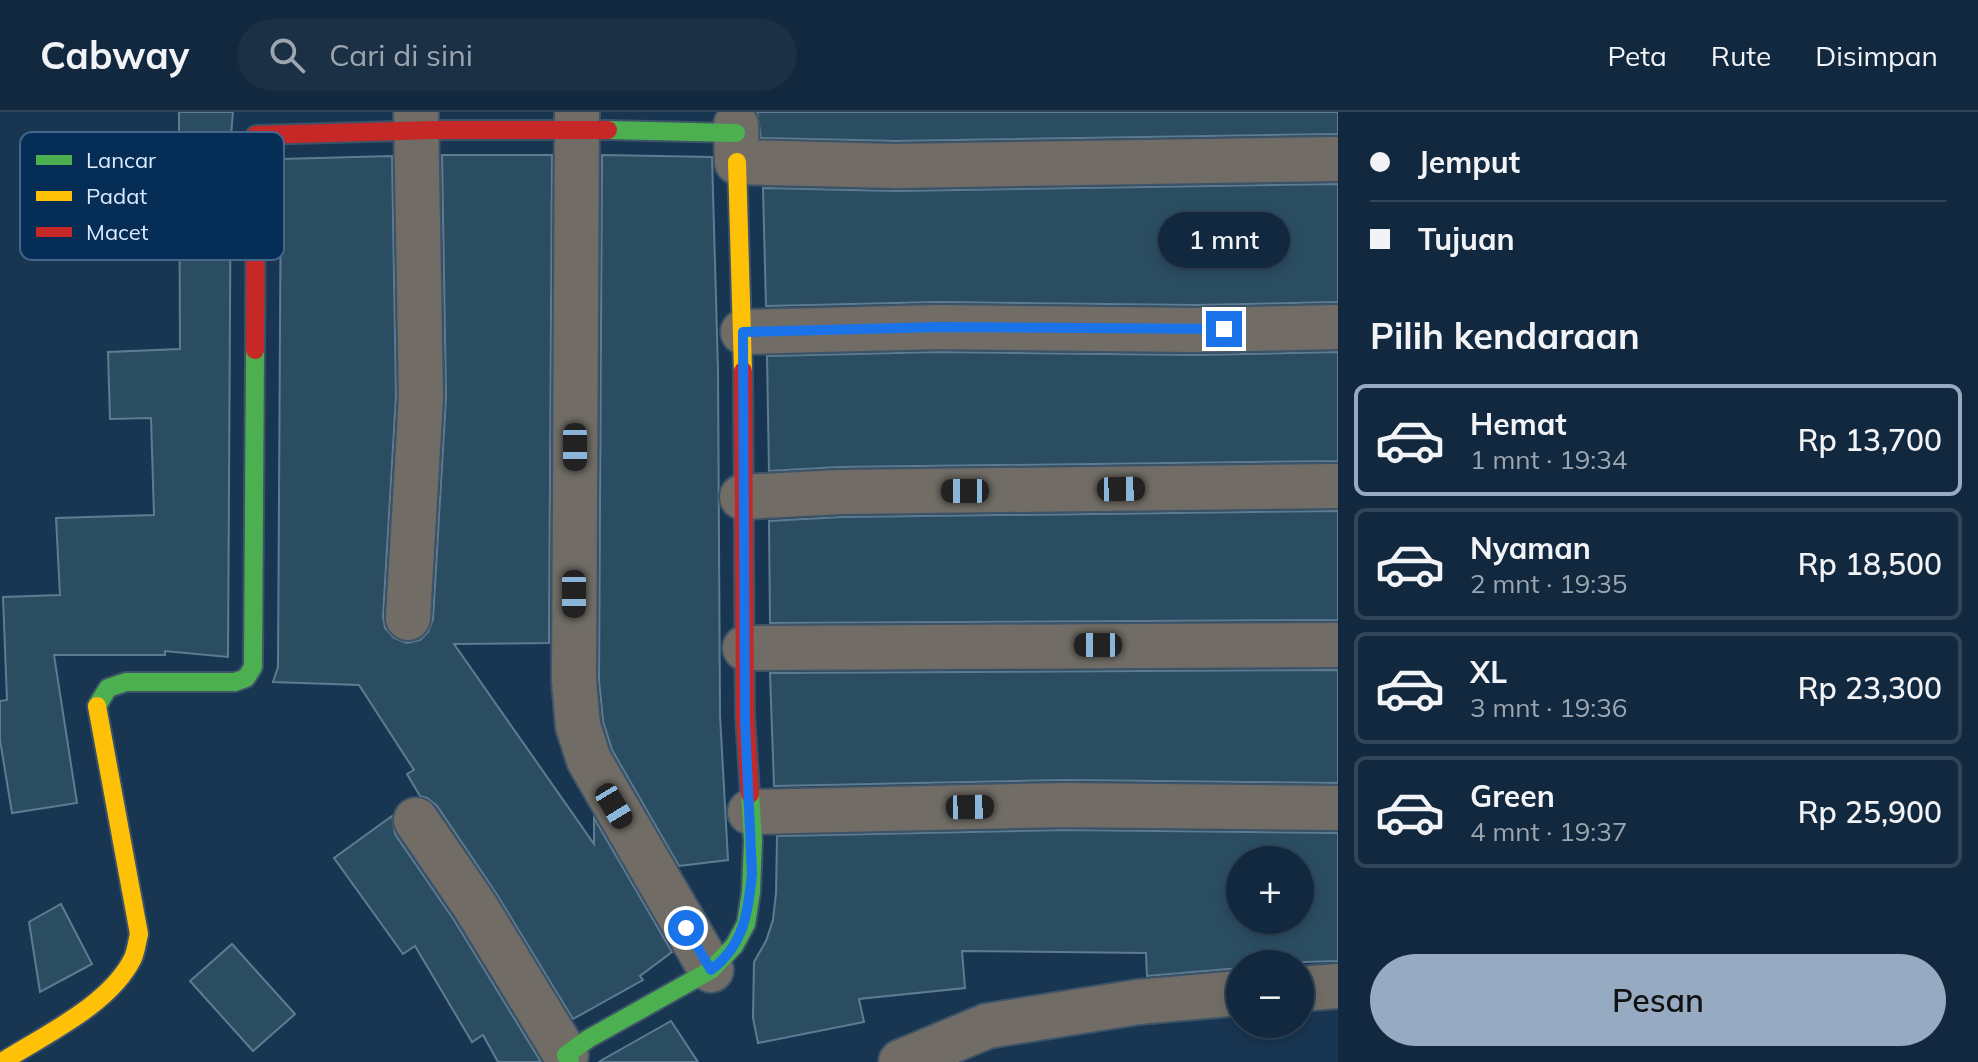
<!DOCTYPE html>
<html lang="id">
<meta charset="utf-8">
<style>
body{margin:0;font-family:Mulish,sans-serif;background:#1b3045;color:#f1f3f6;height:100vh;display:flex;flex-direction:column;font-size:30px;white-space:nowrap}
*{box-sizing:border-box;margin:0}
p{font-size:26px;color:#9ca6b0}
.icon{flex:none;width:44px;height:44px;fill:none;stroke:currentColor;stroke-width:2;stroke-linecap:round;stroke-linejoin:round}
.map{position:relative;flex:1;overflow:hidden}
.sheet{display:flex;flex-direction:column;background:#12283e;width:640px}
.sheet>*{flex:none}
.guide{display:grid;align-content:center;height:176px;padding:0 32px;background:#12283e}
.buttons{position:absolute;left:1226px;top:734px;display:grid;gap:16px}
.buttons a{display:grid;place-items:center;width:88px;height:88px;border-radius:50%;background:#12283e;box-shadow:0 4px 12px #0003,0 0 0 2px #314458;font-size:40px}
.end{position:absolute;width:36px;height:36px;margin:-18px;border:10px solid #1a73e8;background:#fff;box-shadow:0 0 0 4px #fff}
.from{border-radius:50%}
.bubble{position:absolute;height:56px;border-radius:28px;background:#12283e;box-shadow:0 4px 12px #0003,0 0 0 2px #314458;font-size:26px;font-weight:600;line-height:56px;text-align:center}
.car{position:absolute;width:24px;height:48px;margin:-24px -12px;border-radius:10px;box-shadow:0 0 6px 2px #0007;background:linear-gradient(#222 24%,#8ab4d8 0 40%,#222 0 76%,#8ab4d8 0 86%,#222 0)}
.guide b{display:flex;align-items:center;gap:28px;height:76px;font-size:30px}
.guide b+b{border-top:2px solid #314458}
.guide i{width:20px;height:20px;background:#f1f3f6}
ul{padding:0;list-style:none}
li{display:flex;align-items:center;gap:24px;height:112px;margin:0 16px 12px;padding:0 16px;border:4px solid #314458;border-radius:12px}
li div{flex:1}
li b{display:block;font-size:30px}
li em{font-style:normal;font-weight:600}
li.current{border-color:#96abc2}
li>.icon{width:72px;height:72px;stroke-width:1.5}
h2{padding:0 32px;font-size:36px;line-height:96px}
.action{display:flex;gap:16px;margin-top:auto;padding:16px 32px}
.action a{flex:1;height:92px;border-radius:48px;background:#96abc2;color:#111;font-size:32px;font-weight:600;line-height:92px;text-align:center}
header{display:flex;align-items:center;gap:48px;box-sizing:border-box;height:112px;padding:0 40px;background:#12283e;border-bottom:2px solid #314458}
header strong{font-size:38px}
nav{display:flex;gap:44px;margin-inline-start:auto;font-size:28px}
.search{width:560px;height:72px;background:#1b3045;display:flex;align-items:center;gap:20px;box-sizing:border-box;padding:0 28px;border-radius:44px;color:#9ca6b0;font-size:30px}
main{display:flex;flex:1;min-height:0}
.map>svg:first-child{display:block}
.building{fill:#2b4d62;stroke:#5e7c91;stroke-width:2;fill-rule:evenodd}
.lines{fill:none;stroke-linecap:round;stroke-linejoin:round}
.street-casing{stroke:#3c5368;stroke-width:48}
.fast-casing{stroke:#3c5368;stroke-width:22}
.slow-casing{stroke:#3c5368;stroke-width:22}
.jam-casing{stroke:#3c5368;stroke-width:22}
.street{stroke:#716d66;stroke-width:44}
.fast{stroke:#4caf50;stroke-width:18}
.slow{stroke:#ffc107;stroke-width:18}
.jam{stroke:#c62828;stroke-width:18}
.route{stroke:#1a73e8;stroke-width:10}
.key{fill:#052d55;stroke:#456688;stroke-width:2}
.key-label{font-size:22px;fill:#daeafe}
</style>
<header>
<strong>Cabway</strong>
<div class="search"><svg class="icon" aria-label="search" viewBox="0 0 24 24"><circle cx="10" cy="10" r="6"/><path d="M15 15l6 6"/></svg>Cari di sini</div>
<nav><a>Peta</a><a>Rute</a><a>Disimpan</a></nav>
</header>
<main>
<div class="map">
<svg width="1338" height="950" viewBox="0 0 1338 950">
<rect width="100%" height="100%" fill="#183652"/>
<!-- building -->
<g class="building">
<polygon points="179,0 233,0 231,23 228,545 165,539 165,543 54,543 77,691 12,701 0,628 0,589 7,588 3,485 60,483 56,406 154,403 151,306 110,307 108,240 180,237"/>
<polygon points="757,0 1338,0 1338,22 896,29 761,26"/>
<polygon points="442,43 552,43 549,531 454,532 594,732 594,706 672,840 640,864 643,868 573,907 496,781 437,694 427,686 420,684 407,662 414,658 359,573 273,570 278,555 281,47 392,44 396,284 383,505 385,516 394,526 407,531 420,528 428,520 433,507 446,285"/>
<polygon points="602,43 712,45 718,258 720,603 728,748 679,754 612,638 603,609 599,568"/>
<polygon points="1338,72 1338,190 1195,193 938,190 766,194 763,76 896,79"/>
<polygon points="939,240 1195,243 1338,240 1338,349 840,355 769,359 767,244"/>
<polygon points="1338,399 1338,508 770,511 769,409 841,405"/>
<polygon points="1338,558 1338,671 1063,668 774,674 770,561"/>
<polygon points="392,704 395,722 454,808 541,950 498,950 483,923 472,930 415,834 403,842 334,746"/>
<path d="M1064 718 1338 721V849L1240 852V856L1147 864 1146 841 962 839 965 876 859 887 864 910 758 931 753 906 754 850 766 829 773 808 776 781 777 724ZM1240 748H1300V808H1240Z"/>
<polygon points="61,792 92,852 40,880 29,810"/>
<polygon points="232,832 295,902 253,939 190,869"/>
<polygon points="671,909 698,950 599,950 602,948"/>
</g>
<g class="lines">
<defs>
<g id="street">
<polyline points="577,0 574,569 578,614 589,648 711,858"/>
<polyline points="736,13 737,50 896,54 1338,47"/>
<polyline points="743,220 939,215 1195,218 1338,215"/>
<polyline points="742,385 840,380 1338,374"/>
<polyline points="408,506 421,285 416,0"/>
<polyline points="745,536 1338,533"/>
<polyline points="750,700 1064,693 1338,696"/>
<polyline points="416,708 475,794 566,943"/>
<polyline points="1300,877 1338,874"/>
<polyline points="901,950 987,914 1138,890 1240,881"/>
</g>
<g id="fast">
<polyline points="608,18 736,21"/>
<polyline points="97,594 108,576 126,570 235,570 246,566 253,555 255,238"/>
<polyline points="570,950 566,943 588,927 711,858 734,834 746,812 751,780 753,729 750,682"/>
</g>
<g id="slow">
<polyline points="737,50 743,259"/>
<path d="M2 950C44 923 110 893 133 846 136 839 137 830 139 822L97 594"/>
</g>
<g id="jam">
<polyline points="255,238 256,23 436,18 608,18"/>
<polyline points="743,259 745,603 750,682"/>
</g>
</defs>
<!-- street casing -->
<use href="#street" class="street-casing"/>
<!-- fast casing -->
<use href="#fast" class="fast-casing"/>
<!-- slow casing -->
<use href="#slow" class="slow-casing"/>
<!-- jam casing -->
<use href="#jam" class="jam-casing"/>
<!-- street -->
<use href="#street" class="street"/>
<!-- fast -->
<use href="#fast" class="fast"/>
<!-- slow -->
<use href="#slow" class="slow"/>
<!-- jam -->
<use href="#jam" class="jam"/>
</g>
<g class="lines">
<!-- route -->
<path class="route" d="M686 816 711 858C744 833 748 801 752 762L745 609 743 220 939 215 1224 217"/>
</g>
<!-- legend -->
<rect x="20" y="20" width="264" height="128" rx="12" class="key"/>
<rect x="36" y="43" width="36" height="10" fill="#4caf50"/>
<rect x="36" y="79" width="36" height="10" fill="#ffc107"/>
<rect x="36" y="115" width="36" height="10" fill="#c62828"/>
<g class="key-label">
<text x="86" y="56">Lancar</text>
<text x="86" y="92">Padat</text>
<text x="86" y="128">Macet</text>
</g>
</svg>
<div class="buttons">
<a>+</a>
<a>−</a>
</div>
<i class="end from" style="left:686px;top:816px"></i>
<i class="end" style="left:1224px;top:217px"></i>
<div class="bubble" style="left:1158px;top:100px;width:132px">1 mnt</div>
<i class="car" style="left:575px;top:335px;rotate:180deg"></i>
<i class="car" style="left:1121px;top:377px;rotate:89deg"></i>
<i class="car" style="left:965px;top:379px;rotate:270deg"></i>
<i class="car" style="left:574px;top:482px;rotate:180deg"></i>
<i class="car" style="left:1098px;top:533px;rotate:270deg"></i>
<i class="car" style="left:614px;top:694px;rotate:149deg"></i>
<i class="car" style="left:970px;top:695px;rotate:89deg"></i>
</div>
<section class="sheet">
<div class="guide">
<b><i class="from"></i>Jemput</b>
<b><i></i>Tujuan</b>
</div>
<h2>Pilih kendaraan</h2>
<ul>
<li class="current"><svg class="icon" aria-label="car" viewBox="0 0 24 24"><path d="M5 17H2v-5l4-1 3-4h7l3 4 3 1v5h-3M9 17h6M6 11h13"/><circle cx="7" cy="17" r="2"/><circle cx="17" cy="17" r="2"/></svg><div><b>Hemat</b><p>1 mnt · 19:34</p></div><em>Rp 13,700</em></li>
<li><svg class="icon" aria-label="car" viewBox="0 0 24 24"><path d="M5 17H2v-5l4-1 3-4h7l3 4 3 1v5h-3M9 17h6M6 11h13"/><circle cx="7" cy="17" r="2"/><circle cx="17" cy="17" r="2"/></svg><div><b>Nyaman</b><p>2 mnt · 19:35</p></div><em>Rp 18,500</em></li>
<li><svg class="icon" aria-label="car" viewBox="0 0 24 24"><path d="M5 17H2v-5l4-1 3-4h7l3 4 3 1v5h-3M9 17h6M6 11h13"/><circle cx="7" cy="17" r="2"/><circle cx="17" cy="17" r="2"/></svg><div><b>XL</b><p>3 mnt · 19:36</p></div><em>Rp 23,300</em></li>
<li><svg class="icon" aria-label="car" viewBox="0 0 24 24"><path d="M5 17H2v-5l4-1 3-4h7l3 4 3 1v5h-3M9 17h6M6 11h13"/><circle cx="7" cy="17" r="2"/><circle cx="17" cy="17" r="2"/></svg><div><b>Green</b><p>4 mnt · 19:37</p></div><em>Rp 25,900</em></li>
</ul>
<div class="action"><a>Pesan</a></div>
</section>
</main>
